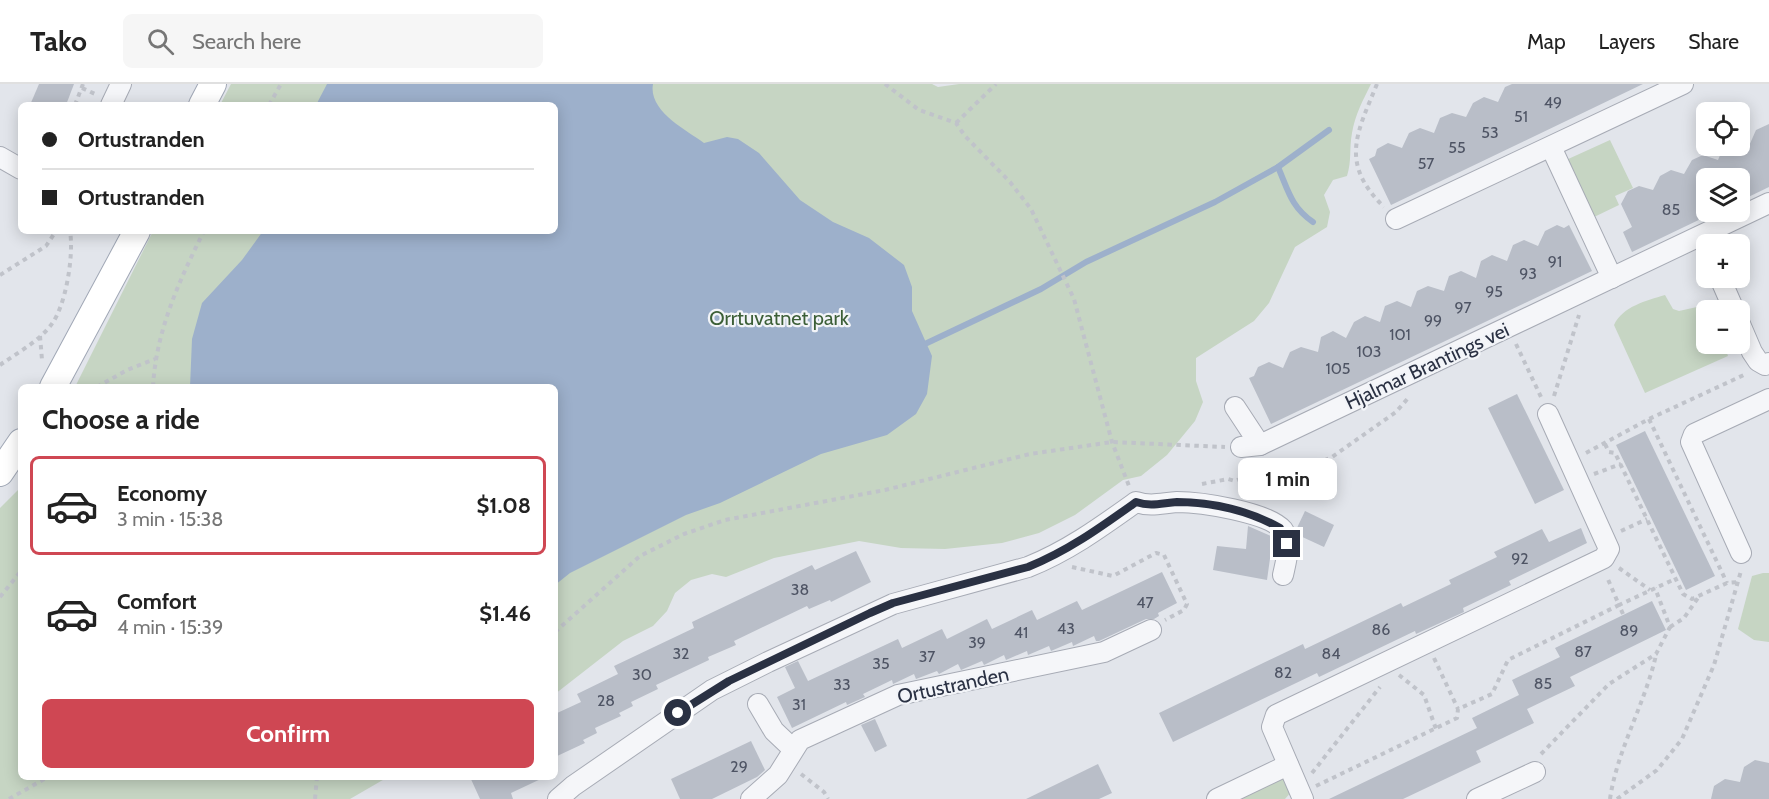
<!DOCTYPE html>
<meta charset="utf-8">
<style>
body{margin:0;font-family:Cabin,sans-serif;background:#f6f6f6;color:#222;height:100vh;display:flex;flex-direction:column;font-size:22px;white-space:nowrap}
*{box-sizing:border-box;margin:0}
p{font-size:20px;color:#767676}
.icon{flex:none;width:33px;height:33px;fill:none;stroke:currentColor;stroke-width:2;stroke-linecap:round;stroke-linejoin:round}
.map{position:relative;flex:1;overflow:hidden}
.side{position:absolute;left:18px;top:300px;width:540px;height:396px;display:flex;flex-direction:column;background:#fff;border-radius:9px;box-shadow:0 3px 15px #0003}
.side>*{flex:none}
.top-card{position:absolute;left:18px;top:18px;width:540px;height:132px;border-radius:9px;box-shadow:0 3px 15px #0003;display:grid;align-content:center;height:132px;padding:0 24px;background:#fff}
.controls{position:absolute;left:1696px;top:18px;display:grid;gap:12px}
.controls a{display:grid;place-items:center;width:54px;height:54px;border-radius:9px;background:#fff;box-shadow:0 3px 15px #0003;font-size:30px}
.end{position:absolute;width:27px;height:27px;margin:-14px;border:8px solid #2a3143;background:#fff;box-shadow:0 0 0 3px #fff}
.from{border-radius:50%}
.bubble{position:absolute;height:42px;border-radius:9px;background:#fff;box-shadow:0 3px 15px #0003;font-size:20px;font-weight:700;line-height:42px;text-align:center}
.top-card b{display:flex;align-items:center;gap:21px;height:57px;font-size:22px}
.top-card b+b{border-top:2px solid #e0e0e0}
.top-card i{width:15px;height:15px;background:#222}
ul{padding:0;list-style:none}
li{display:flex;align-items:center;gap:18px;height:99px;margin:0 12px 9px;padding:0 12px;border:3px solid transparent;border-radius:9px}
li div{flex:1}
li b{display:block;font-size:22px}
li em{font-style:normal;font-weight:700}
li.on{border-color:#cf4753}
li>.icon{width:54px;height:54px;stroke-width:1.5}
h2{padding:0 24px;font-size:27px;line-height:72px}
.action{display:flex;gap:12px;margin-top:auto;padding:12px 24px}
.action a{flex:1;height:69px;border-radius:9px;background:#cf4753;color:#fff;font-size:24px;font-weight:700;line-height:69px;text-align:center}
header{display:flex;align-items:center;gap:36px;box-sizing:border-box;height:84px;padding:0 30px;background:#fff;border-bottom:2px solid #e0e0e0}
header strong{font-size:28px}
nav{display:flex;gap:33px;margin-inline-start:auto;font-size:21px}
.search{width:420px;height:54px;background:#f6f6f6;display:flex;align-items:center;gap:15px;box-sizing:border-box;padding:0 21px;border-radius:9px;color:#767676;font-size:22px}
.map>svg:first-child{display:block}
.green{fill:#c6d5c3}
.water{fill:#9db0cb}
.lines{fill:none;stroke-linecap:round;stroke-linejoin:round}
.stream{stroke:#9db0cb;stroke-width:6}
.building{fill:#b9bec8}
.minor-casing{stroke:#a7abb5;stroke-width:22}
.major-casing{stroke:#a1a8b6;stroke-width:28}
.path{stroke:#c0c3ca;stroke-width:4;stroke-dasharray:4.5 4.5;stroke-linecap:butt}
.minor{stroke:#f5f6f9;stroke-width:20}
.major{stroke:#fff;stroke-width:26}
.route{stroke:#2a3143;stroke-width:8}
.labels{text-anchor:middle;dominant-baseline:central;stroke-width:4.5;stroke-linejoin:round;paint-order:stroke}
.number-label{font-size:16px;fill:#4e5464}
.park-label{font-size:20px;fill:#3c5f37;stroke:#f2f4f8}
.street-label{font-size:20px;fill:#2a3143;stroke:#f2f4f8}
</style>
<header>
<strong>Tako</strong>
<div class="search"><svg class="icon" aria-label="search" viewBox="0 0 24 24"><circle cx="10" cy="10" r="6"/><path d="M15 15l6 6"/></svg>Search here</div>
<nav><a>Map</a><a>Layers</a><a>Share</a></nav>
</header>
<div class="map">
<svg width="1769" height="715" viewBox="0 0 1769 715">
<rect width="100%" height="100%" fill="#e2e5eb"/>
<!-- green -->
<g class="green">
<path d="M231 0H932L938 3 959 0H1371C1363 16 1355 31 1352 49 1349 65 1352 76 1347 92L1333 96 1324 111 1330 128 1327 143 1295 163 1269 219 1254 237 1196 274V297L1203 318 1195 337 1167 371 1141 392 1123 396 1075 431 1039 449 1002 459 945 465 901 464 859 457 774 474 726 493 712 490 691 496 675 509 667 527 653 542 623 557 555 610V303H75L153 147H555V21H220Z"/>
<polygon points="1610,56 1633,104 1615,112 1619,121 1592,134 1566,76"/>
<path d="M1665 211 1673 225 1679 227 1706 221 1711 225 1707 226V260H1724L1728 272 1645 309 1614 241C1623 222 1646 217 1665 211Z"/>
<polygon points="21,403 21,693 388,693 350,715 0,715 0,424"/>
<polygon points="1763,489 1769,489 1769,558 1754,556 1738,545 1752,492"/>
<polygon points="1285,691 1292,707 1285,715 1242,715 1241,711"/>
</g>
<!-- water -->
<path class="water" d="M327 0H653C648 27 686 46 704 59L727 53 738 55 759 69 800 116 833 138 869 154 904 181 912 203V227L932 272 927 310 916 330 887 351 821 370 720 419 686 431 570 489 555 501V303H190L192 255 202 219 242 176 263 147H555V21H316Z"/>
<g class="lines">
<!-- stream -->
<g class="stream">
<path d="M1278 83C1288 106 1291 123 1313 138"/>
<polyline points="927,259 1041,205 1086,178 1215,118 1278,83 1329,46"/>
</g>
</g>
<!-- building -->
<g class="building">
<polygon points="39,0 74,0 66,21 30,21"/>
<polygon points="1512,0 1643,0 1391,121 1369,75 1375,72 1377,65 1388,59 1402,64 1409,49 1420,44 1434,49 1440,34 1452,29 1466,33 1473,19 1484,13 1498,18 1505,3"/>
<polygon points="1769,40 1769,103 1740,117 1740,94 1707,94 1707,132 1632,168 1623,148 1632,143 1621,120 1628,107 1639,102 1653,106 1660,92 1671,86 1684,90 1692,76 1703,71 1718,76 1724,62 1741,62 1745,71 1756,46"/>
<polygon points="1557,141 1564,144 1569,141 1592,187 1271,340 1249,294 1254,292 1258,283 1269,278 1283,284 1290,268 1301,263 1318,268 1321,253 1333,247 1346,254 1354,238 1365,232 1380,238 1385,222 1397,217 1411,223 1417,207 1428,202 1444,207 1449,192 1461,187 1476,194 1481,177 1492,171 1507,177 1513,161 1524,156 1538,162 1545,147"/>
<polygon points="1517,310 1564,406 1535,420 1488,324"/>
<polygon points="1645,347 1715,492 1686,506 1616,361"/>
<polygon points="1305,427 1334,441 1324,463 1298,451 1296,446"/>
<polygon points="1248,442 1273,453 1267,496 1213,486 1217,462 1246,465"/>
<polygon points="1581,444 1587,459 1509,497 1511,501 1463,524 1464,528 1416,550 1415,547 1319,593 1317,589 1173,658 1159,629 1303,560 1305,565 1401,519 1403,523 1451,500 1449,496 1497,473 1494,468 1542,445 1549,458"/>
<polygon points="856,467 871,498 831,518 830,516 809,525 807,522 734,557 736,561 708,573 709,576 656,601 658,605 631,618 633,622 619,629 621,632 595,644 597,649 583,656 585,659 555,673 555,630 581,618 577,610 618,590 614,582 694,544 692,538 812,481 815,486"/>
<polygon points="1162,488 1177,519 1158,529 1159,532 1154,535 1146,535 1099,557 1096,557 1094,552 1073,562 1072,558 1051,567 1049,562 1028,571 1027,567 1006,576 1004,571 984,581 982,577 961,586 958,580 939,590 937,587 916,595 914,590 893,600 892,596 863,610 865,613 847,621 846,618 792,644 777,613 795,604 785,583 798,577 808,597 898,555 902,564 942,545 947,555 987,535 992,545 1032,526 1037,536 1077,517 1082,526"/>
<polygon points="1652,517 1666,546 1570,593 1575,602 1527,625 1534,639 1476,667 1481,678 1403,715 1329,715 1477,644 1472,634 1519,611 1512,596 1560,573 1555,564"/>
<polygon points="875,635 887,662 875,668 861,641"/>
<polygon points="751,657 765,686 757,693 712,715 680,715 671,695"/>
<polygon points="1755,676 1769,679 1769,715 1711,715 1714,702 1725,695 1740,698 1744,683"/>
<polygon points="1098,680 1112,709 1099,715 1026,715"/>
<polygon points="470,693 545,693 511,709 513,715 480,715"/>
</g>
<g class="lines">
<defs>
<g id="minor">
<polyline points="111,21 121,0"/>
<polyline points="1551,63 1612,194"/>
<polyline points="0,73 21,85"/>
<polyline points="1396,135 1683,0"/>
<polyline points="1720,194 1734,226"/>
<polyline points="1740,240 1752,268 1758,277 1765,281 1769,279"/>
<polyline points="1235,323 1260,361"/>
<polyline points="1241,363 1260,361 1769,119"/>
<polyline points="1741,469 1691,358 1694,350 1769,315"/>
<polyline points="758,620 774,647 793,665"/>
<path d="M558 715 573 702 712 606 768 578 893 520 1028 483C1068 467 1101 443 1136 418 1151 423 1162 419 1177 418 1200 418 1268 428 1283 446 1292 458 1286 477 1283 491"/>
<polyline points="751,715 778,691 800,656 898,611 1104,568 1151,546"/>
<polyline points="1217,715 1288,681"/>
<polyline points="1303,715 1272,643 1276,631 1604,474 1609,465 1548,330"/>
<polyline points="1477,715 1535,688"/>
</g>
<g id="major">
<polyline points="202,21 213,0"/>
<polyline points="53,303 137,147"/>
<polyline points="0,389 21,358"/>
</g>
</defs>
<!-- minor casing -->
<use href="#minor" class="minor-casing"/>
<!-- major casing -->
<use href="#major" class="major-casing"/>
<!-- path -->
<g class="path">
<polyline points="885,0 919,26 956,39 965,52 1010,98 1031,125 1074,215 1112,358 1129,402"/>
<path d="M1377 0C1357 49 1339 79 1384 123"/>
<polyline points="82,4 95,10"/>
<polyline points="75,21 83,0"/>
<polyline points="269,21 281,0"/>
<polyline points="956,39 996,0"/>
<polyline points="0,191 46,162 56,147"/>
<polyline points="40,252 42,276"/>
<polyline points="1516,260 1541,313"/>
<path d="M0 281C17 269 38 258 51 241 66 222 74 171 70 147"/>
<polyline points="97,303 127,286 155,275"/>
<path d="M153 303C156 247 179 197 204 147"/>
<polyline points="1554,312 1579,231"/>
<polyline points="1649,335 1727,499"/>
<polyline points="1605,360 1609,368 1615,369 1683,510 1692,515 1727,499 1738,498"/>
<polyline points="1586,369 1649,335 1746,290"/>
<polyline points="1594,390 1621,380"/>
<polyline points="1202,400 1228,395 1235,397 1262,387 1321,378 1332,373 1396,328 1409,313"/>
<polyline points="1621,447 1647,435"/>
<polyline points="1072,483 1113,492 1156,469 1164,471 1187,520 1184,526 1165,536"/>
<polyline points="1619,484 1650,506"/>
<polyline points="0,513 21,487"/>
<polyline points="1623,530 1619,521 1675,495"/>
<polyline points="1670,543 1684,534 1700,511"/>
<polyline points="555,548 640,472 684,450 725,436 885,406 1030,370 1112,358 1225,363"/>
<polyline points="1434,574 1458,625"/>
<polyline points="1399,591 1424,611 1436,645"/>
<polyline points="1541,670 1609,600 1656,570 1670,543 1655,504"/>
<polyline points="1312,689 1380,603"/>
<polyline points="801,690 824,708 828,715"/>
<polyline points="1316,702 1457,634 1458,625 1492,610 1508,576 1619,521 1607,493"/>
<polyline points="9,715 48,693"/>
<polyline points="315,715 317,693"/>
<path d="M1610 715C1617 666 1645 620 1656 571"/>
<polyline points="1617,715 1657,686 1682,655 1714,581 1741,487"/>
</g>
<!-- minor -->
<use href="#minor" class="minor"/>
<!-- major -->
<use href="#major" class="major"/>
</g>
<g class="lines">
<!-- route -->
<path class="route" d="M678 629 729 597 870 529 893 519 1028 483C1068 467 1101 443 1136 418 1151 423 1162 419 1177 418 1213 418 1250 427 1280 444L1287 460"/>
</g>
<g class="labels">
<!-- number labels -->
<g class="number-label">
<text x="1553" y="18">49</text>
<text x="1521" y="32">51</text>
<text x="1490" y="48">53</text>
<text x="1457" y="63">55</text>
<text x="1426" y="79">57</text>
<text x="1671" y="125">85</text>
<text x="1555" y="177">91</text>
<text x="1528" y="189">93</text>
<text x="1494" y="207">95</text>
<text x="1463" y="223">97</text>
<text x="1433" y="236">99</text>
<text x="1400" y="250">101</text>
<text x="1369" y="267">103</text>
<text x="1338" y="284">105</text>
<text x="1520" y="474">92</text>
<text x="800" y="505">38</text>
<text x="1145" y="518">47</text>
<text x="1066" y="544">43</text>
<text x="1381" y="545">86</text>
<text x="1629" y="546">89</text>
<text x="1021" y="548">41</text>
<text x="977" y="558">39</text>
<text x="1583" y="567">87</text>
<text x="681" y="569">32</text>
<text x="1331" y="569">84</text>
<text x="927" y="572">37</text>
<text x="881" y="579">35</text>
<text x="1283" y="588">82</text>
<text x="642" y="590">30</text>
<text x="1543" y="599">85</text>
<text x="842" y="600">33</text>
<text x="606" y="616">28</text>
<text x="799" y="620">31</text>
<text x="739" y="682">29</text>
</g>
<!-- park labels -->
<g class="park-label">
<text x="779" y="234">Orrtuvatnet park</text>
</g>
<!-- street labels -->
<g class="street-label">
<text transform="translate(1427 282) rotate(-25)">Hjalmar Brantings vei</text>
<text transform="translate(953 601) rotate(-12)">Ortustranden</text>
</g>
</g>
</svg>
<div class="controls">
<a><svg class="icon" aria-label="locate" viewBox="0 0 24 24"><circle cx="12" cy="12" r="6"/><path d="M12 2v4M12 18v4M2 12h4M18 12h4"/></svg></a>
<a><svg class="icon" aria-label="layers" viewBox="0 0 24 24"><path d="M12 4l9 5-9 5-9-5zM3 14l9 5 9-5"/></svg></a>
<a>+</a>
<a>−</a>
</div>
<i class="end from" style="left:678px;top:629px"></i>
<i class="end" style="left:1287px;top:460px"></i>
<div class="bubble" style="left:1238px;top:374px;width:99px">1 min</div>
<div class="top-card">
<b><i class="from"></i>Ortustranden</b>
<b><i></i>Ortustranden</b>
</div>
<section class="side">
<h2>Choose a ride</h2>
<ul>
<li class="on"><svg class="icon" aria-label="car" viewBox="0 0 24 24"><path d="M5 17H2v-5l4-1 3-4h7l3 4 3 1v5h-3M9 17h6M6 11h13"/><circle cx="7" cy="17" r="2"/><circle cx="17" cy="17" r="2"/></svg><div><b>Economy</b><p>3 min · 15:38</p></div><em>$1.08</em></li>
<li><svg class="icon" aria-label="car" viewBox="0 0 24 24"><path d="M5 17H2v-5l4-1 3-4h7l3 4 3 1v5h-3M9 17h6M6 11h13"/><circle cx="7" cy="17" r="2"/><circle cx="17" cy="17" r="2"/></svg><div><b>Comfort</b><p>4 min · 15:39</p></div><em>$1.46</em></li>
</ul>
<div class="action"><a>Confirm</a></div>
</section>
</div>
